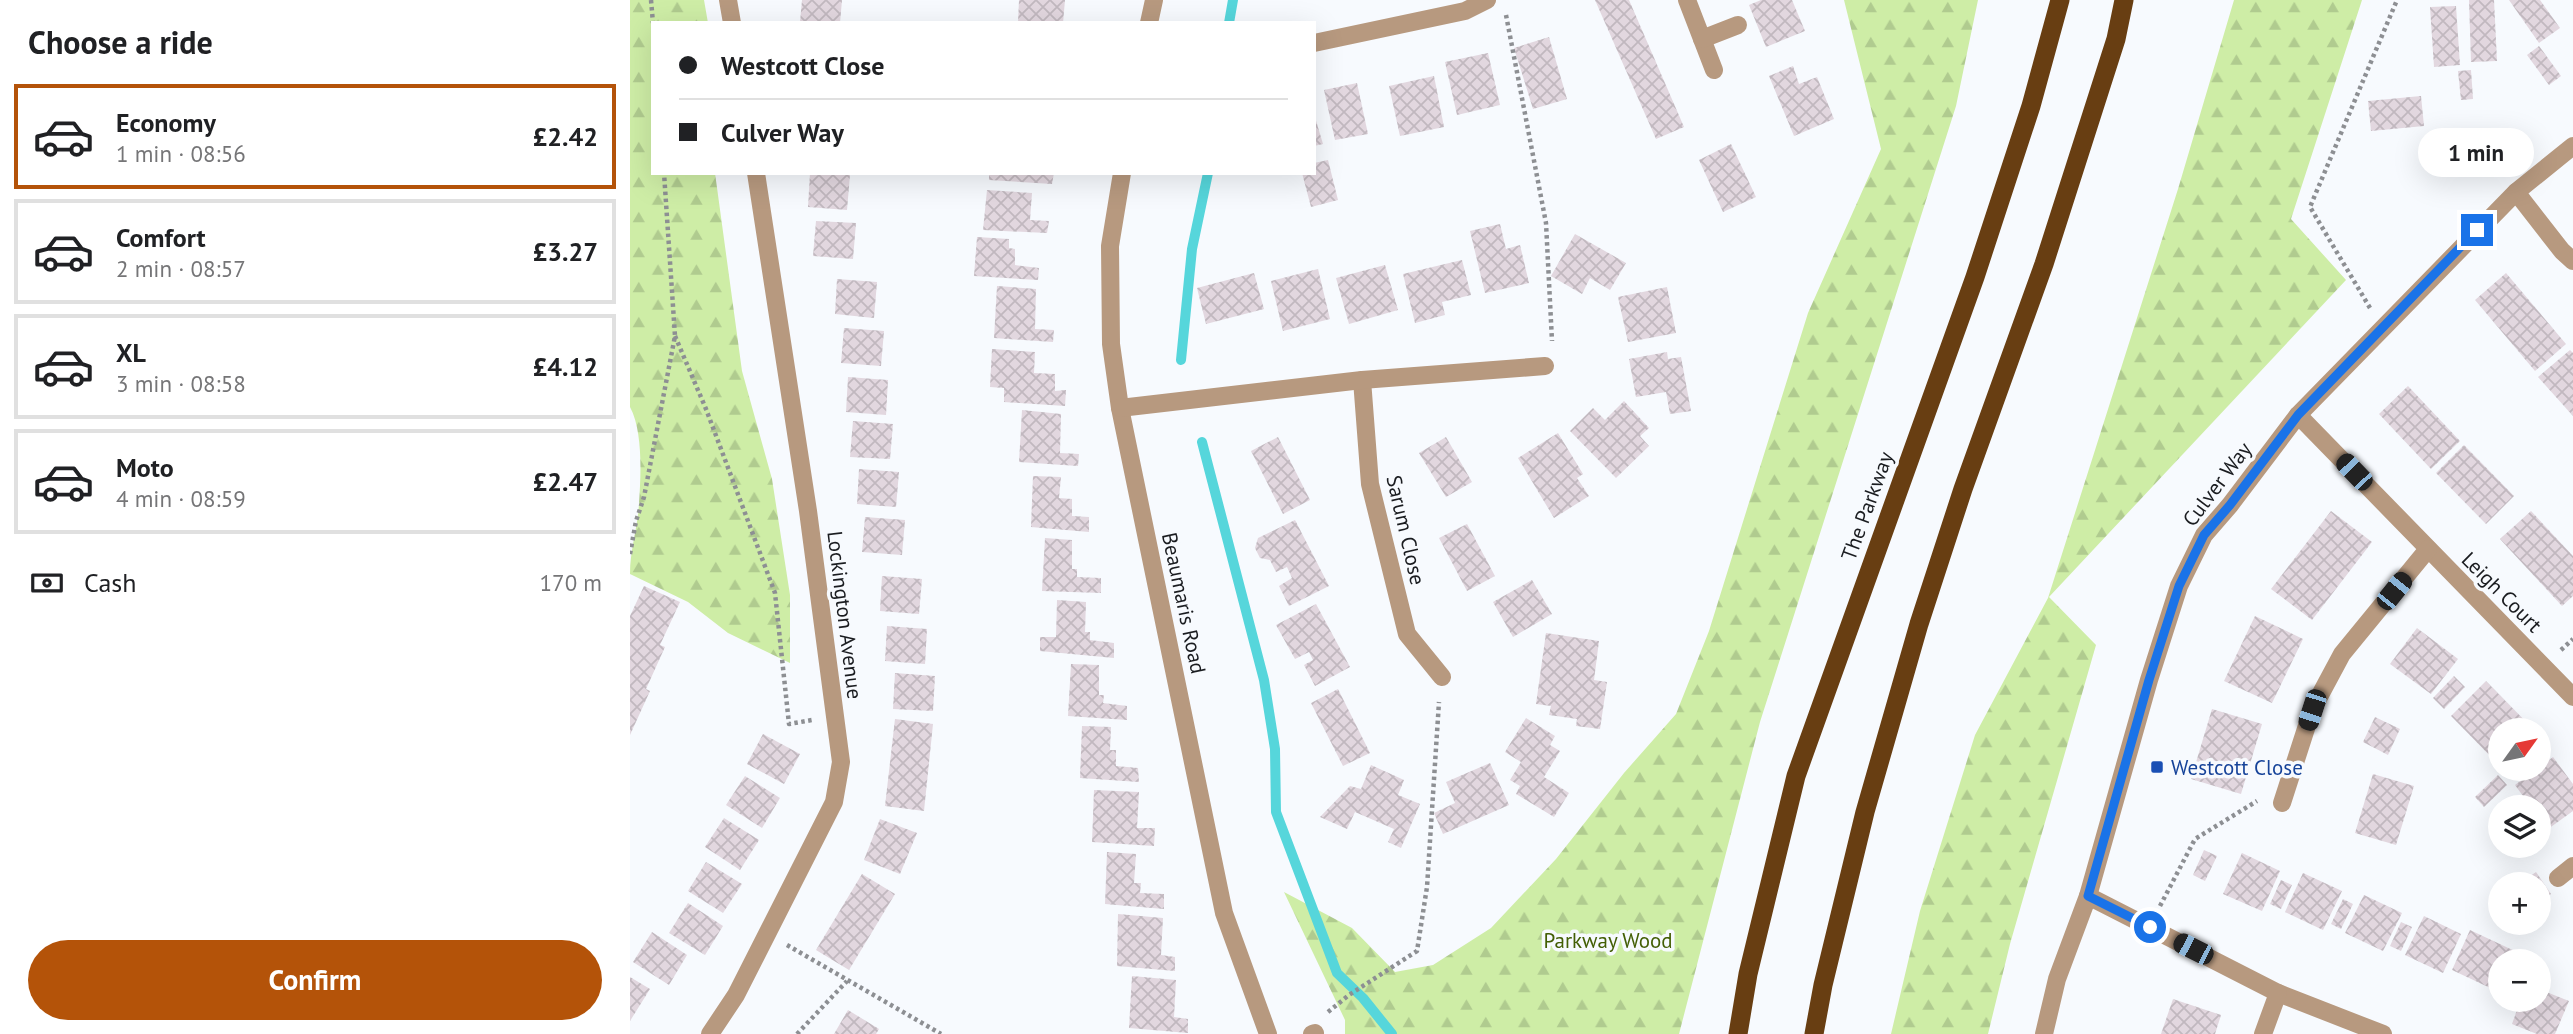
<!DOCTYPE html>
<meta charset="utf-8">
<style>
body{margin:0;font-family:"PT Sans",sans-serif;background:#f2f2f2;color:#202124;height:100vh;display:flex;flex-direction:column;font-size:26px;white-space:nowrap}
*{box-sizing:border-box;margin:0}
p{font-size:23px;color:#757577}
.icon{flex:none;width:38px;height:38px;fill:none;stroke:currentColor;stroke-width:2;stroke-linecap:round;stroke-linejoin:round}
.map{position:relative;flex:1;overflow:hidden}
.sheet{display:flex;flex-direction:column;background:#fff;width:630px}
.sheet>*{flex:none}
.hud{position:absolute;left:21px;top:21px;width:665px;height:154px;border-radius:0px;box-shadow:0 7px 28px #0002;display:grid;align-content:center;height:154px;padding:0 28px;background:#fff}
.needle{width:46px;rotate:57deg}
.controls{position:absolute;left:1858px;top:718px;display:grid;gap:14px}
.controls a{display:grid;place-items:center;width:63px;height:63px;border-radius:50%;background:#fff;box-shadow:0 7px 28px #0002;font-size:35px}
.end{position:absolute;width:32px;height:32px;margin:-16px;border:9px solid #1a73e8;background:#fff;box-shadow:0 0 0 4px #fff}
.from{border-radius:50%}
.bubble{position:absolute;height:49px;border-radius:24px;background:#fff;box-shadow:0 7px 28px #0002;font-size:23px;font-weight:700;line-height:49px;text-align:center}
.car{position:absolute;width:21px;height:42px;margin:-21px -10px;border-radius:9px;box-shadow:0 0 5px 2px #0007;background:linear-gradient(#222 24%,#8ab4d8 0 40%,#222 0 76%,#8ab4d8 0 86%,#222 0)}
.hud b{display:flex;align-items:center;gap:24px;height:66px;font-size:26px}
.hud b+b{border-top:2px solid #e0e0e0}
.hud i{width:18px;height:18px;background:#202124}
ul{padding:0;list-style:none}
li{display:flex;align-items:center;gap:21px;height:105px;margin:0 14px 10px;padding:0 14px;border:4px solid #e0e0e0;border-radius:0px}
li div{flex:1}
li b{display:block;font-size:26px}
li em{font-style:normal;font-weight:700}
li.current{border-color:#b45309}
li>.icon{width:63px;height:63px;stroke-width:1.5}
h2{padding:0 28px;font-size:32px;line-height:84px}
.pay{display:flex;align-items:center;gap:18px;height:77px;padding:0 28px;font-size:26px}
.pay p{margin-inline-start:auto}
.button{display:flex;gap:14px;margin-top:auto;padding:14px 28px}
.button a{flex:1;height:80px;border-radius:42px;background:#b45309;color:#fff;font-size:28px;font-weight:700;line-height:80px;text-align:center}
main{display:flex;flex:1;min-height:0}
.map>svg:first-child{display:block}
.forest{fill:url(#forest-firs)}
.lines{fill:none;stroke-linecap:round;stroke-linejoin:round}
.stream{stroke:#56d6db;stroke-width:10}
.building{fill:url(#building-cross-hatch)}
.path{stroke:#8d8f93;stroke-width:4.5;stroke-dasharray:3.5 3.5;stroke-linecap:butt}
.minor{stroke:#b7997f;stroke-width:18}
.trunk{stroke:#683e12;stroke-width:19}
.route{stroke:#1a73e8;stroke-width:9}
.transit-dot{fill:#1a4fb4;stroke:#f7fafe;stroke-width:2.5}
.labels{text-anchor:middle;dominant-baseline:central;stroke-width:7;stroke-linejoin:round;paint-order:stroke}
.street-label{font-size:21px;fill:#1a1c20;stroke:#f7fafe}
.transit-label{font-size:21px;fill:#164399;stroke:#f7fafe;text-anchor:start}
.park-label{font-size:21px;fill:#435f05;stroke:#f7fafe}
</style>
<main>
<section class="sheet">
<h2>Choose a ride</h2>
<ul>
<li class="current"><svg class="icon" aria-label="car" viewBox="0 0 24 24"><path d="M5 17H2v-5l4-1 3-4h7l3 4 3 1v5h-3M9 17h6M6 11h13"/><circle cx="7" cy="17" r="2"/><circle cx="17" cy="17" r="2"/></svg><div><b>Economy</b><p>1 min · 08:56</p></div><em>£2.42</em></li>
<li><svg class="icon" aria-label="car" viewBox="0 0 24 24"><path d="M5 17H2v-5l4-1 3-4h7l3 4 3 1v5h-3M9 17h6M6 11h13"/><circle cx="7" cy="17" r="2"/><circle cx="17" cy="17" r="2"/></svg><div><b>Comfort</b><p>2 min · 08:57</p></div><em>£3.27</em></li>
<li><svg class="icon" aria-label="car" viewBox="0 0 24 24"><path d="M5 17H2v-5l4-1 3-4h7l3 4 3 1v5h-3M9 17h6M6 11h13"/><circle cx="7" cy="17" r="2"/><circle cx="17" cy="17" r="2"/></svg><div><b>XL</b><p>3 min · 08:58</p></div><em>£4.12</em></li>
<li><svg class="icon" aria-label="car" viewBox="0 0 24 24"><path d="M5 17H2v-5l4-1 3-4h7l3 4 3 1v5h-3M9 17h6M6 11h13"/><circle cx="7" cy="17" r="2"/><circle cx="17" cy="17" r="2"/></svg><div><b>Moto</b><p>4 min · 08:59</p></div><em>£2.47</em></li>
</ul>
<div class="pay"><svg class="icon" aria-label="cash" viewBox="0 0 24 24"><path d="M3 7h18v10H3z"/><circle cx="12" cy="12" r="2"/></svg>Cash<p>170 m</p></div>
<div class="button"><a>Confirm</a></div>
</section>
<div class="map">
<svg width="1943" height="1034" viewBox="0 0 1943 1034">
<defs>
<pattern id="forest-firs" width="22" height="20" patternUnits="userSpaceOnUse" patternTransform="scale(1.75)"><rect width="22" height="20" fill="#ceeda6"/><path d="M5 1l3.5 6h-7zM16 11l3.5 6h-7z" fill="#b0cb8f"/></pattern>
<pattern id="building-cross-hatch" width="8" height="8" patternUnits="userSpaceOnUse" patternTransform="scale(1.75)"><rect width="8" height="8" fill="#e2d7df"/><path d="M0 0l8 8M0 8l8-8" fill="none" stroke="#c1b8bf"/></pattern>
</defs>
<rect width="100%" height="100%" fill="#f7fafe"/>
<!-- forest -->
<g class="forest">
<path d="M0 0H74L78 23H23V173H85L112 371 142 479 160 595V663L98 633 58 602 0 574C0 549 8 527 9 503 11 475 13 431 0 407Z"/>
<polygon points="1214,0 1348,0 1326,106 1130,722 1049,1034 715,1034 715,1020 654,892 722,928 765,972 803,965 861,928 926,859 994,773 1046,714 1079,631 1178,313 1251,149"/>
<polygon points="1604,0 1732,0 1661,219 1716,280 1419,597 1466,645 1380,944 1358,1034 1261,1034 1290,911 1345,735 1418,598 1548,189"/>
</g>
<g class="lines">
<!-- stream -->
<g class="stream">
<polyline points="599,23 603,0"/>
<polyline points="551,360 562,249 578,173"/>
<polyline points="572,442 634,680 645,749 646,812 707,973 733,998 762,1034"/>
</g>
</g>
<!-- building -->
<g class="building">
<polygon points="172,0 212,0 210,23 170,22"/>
<polygon points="389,0 435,0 433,23 388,23"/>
<polygon points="965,0 999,0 1054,127 1026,139"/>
<polygon points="1131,0 1162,0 1175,31 1136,47 1119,5"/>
<polygon points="1839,0 1864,0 1867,61 1841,62"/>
<polygon points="1879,0 1910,0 1930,28 1909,43"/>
<polygon points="1826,6 1830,65 1804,67 1800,7"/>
<polygon points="919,37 937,99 903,109 884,48"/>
<polygon points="1909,46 1931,76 1919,85 1897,55"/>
<polygon points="858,53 870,105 827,115 815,62"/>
<polygon points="1163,66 1169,84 1187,77 1204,119 1164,136 1139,76"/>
<polygon points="1841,70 1843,99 1831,100 1828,71"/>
<polygon points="804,76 814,127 770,136 759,86"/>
<polygon points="727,83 738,134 705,140 694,90"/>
<polygon points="1791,96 1794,126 1741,131 1738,101"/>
<polygon points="684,114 693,144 684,146"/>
<polygon points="1807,138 1810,167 1794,168 1792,139"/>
<polygon points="1101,144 1126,197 1093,212 1069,160"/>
<polygon points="698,160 708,200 681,207 672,173 684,173 684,163"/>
<polygon points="180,173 220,175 217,210 178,207"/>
<polygon points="359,173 424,173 422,184 359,180"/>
<polygon points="357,190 402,193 400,220 419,221 417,233 353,230"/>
<polygon points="186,221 226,223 223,259 183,256"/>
<polygon points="870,224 876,249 890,245 899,283 855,293 840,231"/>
<polygon points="945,234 996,263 980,290 960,278 952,294 921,276"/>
<polygon points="347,237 379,239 379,248 385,249 385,265 409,268 408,280 344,276"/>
<polygon points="832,260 841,295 812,302 815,315 785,323 773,274"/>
<polygon points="755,265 768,310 719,324 706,278"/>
<polygon points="688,269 700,319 653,331 641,281"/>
<polygon points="624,273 634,309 576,324 567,288"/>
<polygon points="1876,273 1936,344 1905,371 1845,300"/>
<polygon points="207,279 247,282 244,318 205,314"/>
<polygon points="367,286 406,289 405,329 424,330 423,342 364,338"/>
<polygon points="1037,287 1046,333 998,342 988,297"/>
<polygon points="214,328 254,331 251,366 211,363"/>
<polygon points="362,349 405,352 404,373 425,374 425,391 436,390 435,406 374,402 374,388 360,387"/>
<polygon points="1940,350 1943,353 1943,416 1908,377"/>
<polygon points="1037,352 1038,359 1051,357 1061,411 1040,414 1036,392 1006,397 999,359"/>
<polygon points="218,377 258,380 256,415 216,412"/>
<polygon points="1778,386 1830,441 1801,469 1749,414"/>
<polygon points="994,401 1019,428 1010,436 1019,446 986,478 940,431 963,408 975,420"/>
<polygon points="392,410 431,414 430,453 449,454 448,466 389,462"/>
<polygon points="223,421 263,424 260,459 220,457"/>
<polygon points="928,433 953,474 947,478 959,496 924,518 888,458"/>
<polygon points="648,437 680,500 653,514 621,451"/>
<polygon points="816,437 842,482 816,497 789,453"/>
<polygon points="1834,445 1884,496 1856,524 1806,473"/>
<polygon points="229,469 269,472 266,507 227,504"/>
<polygon points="403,476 431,477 429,498 442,499 442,516 459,517 459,532 401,527"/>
<polygon points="1701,511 1742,542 1682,620 1641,589"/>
<polygon points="1901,511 1943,556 1943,596 1932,606 1870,539"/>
<polygon points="235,517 275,520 272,555 232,552"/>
<polygon points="665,520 699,586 659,606 649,586 662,578 657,567 646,572 640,560 630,558 625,548 628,538"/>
<polygon points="837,524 865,576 837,591 809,538"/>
<polygon points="415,538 442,540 442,569 447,569 447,577 471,578 471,593 412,591"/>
<polygon points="252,576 292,579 289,614 250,611"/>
<polygon points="902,580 922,614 883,637 863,602"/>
<polygon points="14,586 50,602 30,645 35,647 16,689 20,691 0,735 0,616"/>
<polygon points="427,600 456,602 455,632 460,632 460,640 484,643 484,658 410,651 410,637 426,637"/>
<polygon points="686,604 720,667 685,686 674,665 683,660 679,652 665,659 646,625"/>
<polygon points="1625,616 1673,639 1642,703 1594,681"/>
<polygon points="257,626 297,629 295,664 255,661"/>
<polygon points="1787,628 1828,659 1801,694 1760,664"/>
<polygon points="916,633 969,641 964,680 977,682 970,729 946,726 947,719 919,715 921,706 906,704"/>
<polygon points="441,664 469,665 469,695 474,695 473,703 497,706 497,720 438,716"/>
<polygon points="265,673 305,676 303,711 263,709"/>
<polygon points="1824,676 1835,687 1814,709 1803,698"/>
<polygon points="1856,681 1904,730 1871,730 1869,765 1821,716"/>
<polygon points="708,689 740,753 713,766 681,703"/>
<polygon points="1582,709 1632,724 1611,794 1561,779"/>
<polygon points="1745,717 1770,729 1758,755 1733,742"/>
<polygon points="896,718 925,736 920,745 930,751 914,777 939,793 924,817 886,794 890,786 880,780 891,762 875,752"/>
<polygon points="265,719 303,724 294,811 255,806"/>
<polygon points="452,726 481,727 480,750 486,750 486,766 508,768 509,782 450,778"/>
<polygon points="133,734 170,754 154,784 117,764"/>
<polygon points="1923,757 1943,784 1943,811 1918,829 1909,817 1909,807 1901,807 1885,785"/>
<polygon points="860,763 879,805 813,834 804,813 825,803 816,782"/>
<polygon points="741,765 774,780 768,795 790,804 771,848 758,842 764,829 725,812 717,829 690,817 720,786 731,789"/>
<polygon points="1743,774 1784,786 1766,845 1725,833"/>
<polygon points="1868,775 1877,785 1854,807 1845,797"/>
<polygon points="115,776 150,798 132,828 96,805"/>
<polygon points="464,790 509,792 507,828 525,828 524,846 462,842"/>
<polygon points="94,818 129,840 110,870 75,847"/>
<polygon points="250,819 287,833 270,874 234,860"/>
<polygon points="1574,850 1587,856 1575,881 1563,875"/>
<polygon points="477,852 506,854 504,883 511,883 510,893 534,894 534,909 475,904"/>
<polygon points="1612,853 1650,871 1632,911 1593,894"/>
<polygon points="76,862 112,884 93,913 58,891"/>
<polygon points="1906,872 1921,894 1909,902 1909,884 1889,884"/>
<polygon points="1673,873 1712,891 1693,930 1655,912"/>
<polygon points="232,874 265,894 219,970 186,950"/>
<polygon points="1651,880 1662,885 1651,909 1640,904"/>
<polygon points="1734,895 1772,913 1753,951 1715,933"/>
<polygon points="1713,899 1723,904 1711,929 1701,924"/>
<polygon points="58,903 93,926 75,955 39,933"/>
<polygon points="488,914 533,918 531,955 545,957 545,971 487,966"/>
<polygon points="1794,916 1831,934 1813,973 1775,955"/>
<polygon points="1771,922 1782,927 1771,951 1760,946"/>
<polygon points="1840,930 1891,954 1888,961 1871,961 1871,993 1822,970"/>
<polygon points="22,932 57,955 39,985 3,962"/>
<polygon points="502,976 546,980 544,1017 558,1019 558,1033 499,1028"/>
<polygon points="0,977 20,989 0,1021"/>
<polygon points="1909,989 1939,1001 1925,1034 1907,1034 1882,1024 1891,999 1909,999"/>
<polygon points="1543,999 1591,1015 1585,1034 1531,1034"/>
<polygon points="218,1010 249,1029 246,1034 204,1034"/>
</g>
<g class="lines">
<!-- path -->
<g class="path">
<polyline points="21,0 23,23"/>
<polyline points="876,15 916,223 922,341"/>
<polyline points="1740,308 1680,207 1767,0"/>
<polyline points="45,336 76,409 145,593 159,724 182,720"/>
<polyline points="0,554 6,521 14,497 45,336 34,173"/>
<polyline points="1931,650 1943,639"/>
<polyline points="1530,906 1565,839 1627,801"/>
<polyline points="157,945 311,1034"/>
<polyline points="698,1012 719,995 787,951 797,887 809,702"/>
<polyline points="167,1034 217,981"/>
</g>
<!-- minor -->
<g class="minor">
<polyline points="98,0 102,23"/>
<polyline points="1057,0 1084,70"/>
<polyline points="519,23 524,0"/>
<polyline points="1072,39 1108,25"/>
<polyline points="684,43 835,11 857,0"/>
<polyline points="492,173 480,246 481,344 490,408 594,913 638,1034"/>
<polyline points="1886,192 1932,251 1943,261"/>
<polyline points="732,380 740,484 777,634 812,677"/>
<polyline points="490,408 732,380 915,366"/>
<polyline points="1668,415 1943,697"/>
<polyline points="1652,803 1682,710 1712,654 1798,549"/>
<polyline points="1928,878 1943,866"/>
<polyline points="1458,896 1648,993 1753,1034"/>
<polyline points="80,1034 106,995 204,802 211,762 178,511 126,173"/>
<polyline points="682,1034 685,1033"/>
<polyline points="1414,1034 1427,979 1458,896 1519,680 1549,586 1574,535 1600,505 1668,415 1886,192 1943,146"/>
<polyline points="1633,1034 1648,993"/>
</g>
<!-- trunk -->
<g class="trunk">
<polyline points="1108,1034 1118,974 1166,776 1345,277 1401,106 1430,0"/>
<polyline points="1184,1034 1193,985 1235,812 1289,624 1333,489 1414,264 1486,39 1494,0"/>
</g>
</g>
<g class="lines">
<!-- route -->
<polyline class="route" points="1520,927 1458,896 1519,680 1549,586 1574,535 1600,505 1668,415 1847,230"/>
</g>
<!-- markers -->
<rect class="transit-dot" x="1520" y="760" width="14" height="14" rx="3.5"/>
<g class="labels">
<!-- street labels -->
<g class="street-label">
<text transform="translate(1587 484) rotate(-53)">Culver Way</text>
<text transform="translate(1237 506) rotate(-70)">The Parkway</text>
<text transform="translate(776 530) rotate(77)">Sarum Close</text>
<text transform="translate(1872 592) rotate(45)">Leigh Court</text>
<text transform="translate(554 603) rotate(78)">Beaumaris Road</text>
<text transform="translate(215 615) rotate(83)">Lockington Avenue</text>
</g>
<!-- transit labels -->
<g class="transit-label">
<text x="1541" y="767">Westcott Close</text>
</g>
<!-- park labels -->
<g class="park-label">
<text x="978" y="940">Parkway Wood</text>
</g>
</g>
</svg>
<div class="controls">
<a><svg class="needle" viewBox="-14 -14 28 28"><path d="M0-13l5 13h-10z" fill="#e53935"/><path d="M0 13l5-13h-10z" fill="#757577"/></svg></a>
<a><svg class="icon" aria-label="layers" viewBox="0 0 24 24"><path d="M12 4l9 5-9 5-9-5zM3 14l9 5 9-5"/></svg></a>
<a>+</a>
<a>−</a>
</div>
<i class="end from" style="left:1520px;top:927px"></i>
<i class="end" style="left:1847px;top:230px"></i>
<div class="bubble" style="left:1788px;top:128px;width:116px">1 min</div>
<i class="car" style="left:1724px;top:472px;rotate:316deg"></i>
<i class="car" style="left:1764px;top:591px;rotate:39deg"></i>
<i class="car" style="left:1682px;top:710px;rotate:198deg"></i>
<i class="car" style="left:1563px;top:949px;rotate:297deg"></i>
<div class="hud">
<b><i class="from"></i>Westcott Close</b>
<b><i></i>Culver Way</b>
</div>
</div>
</main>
